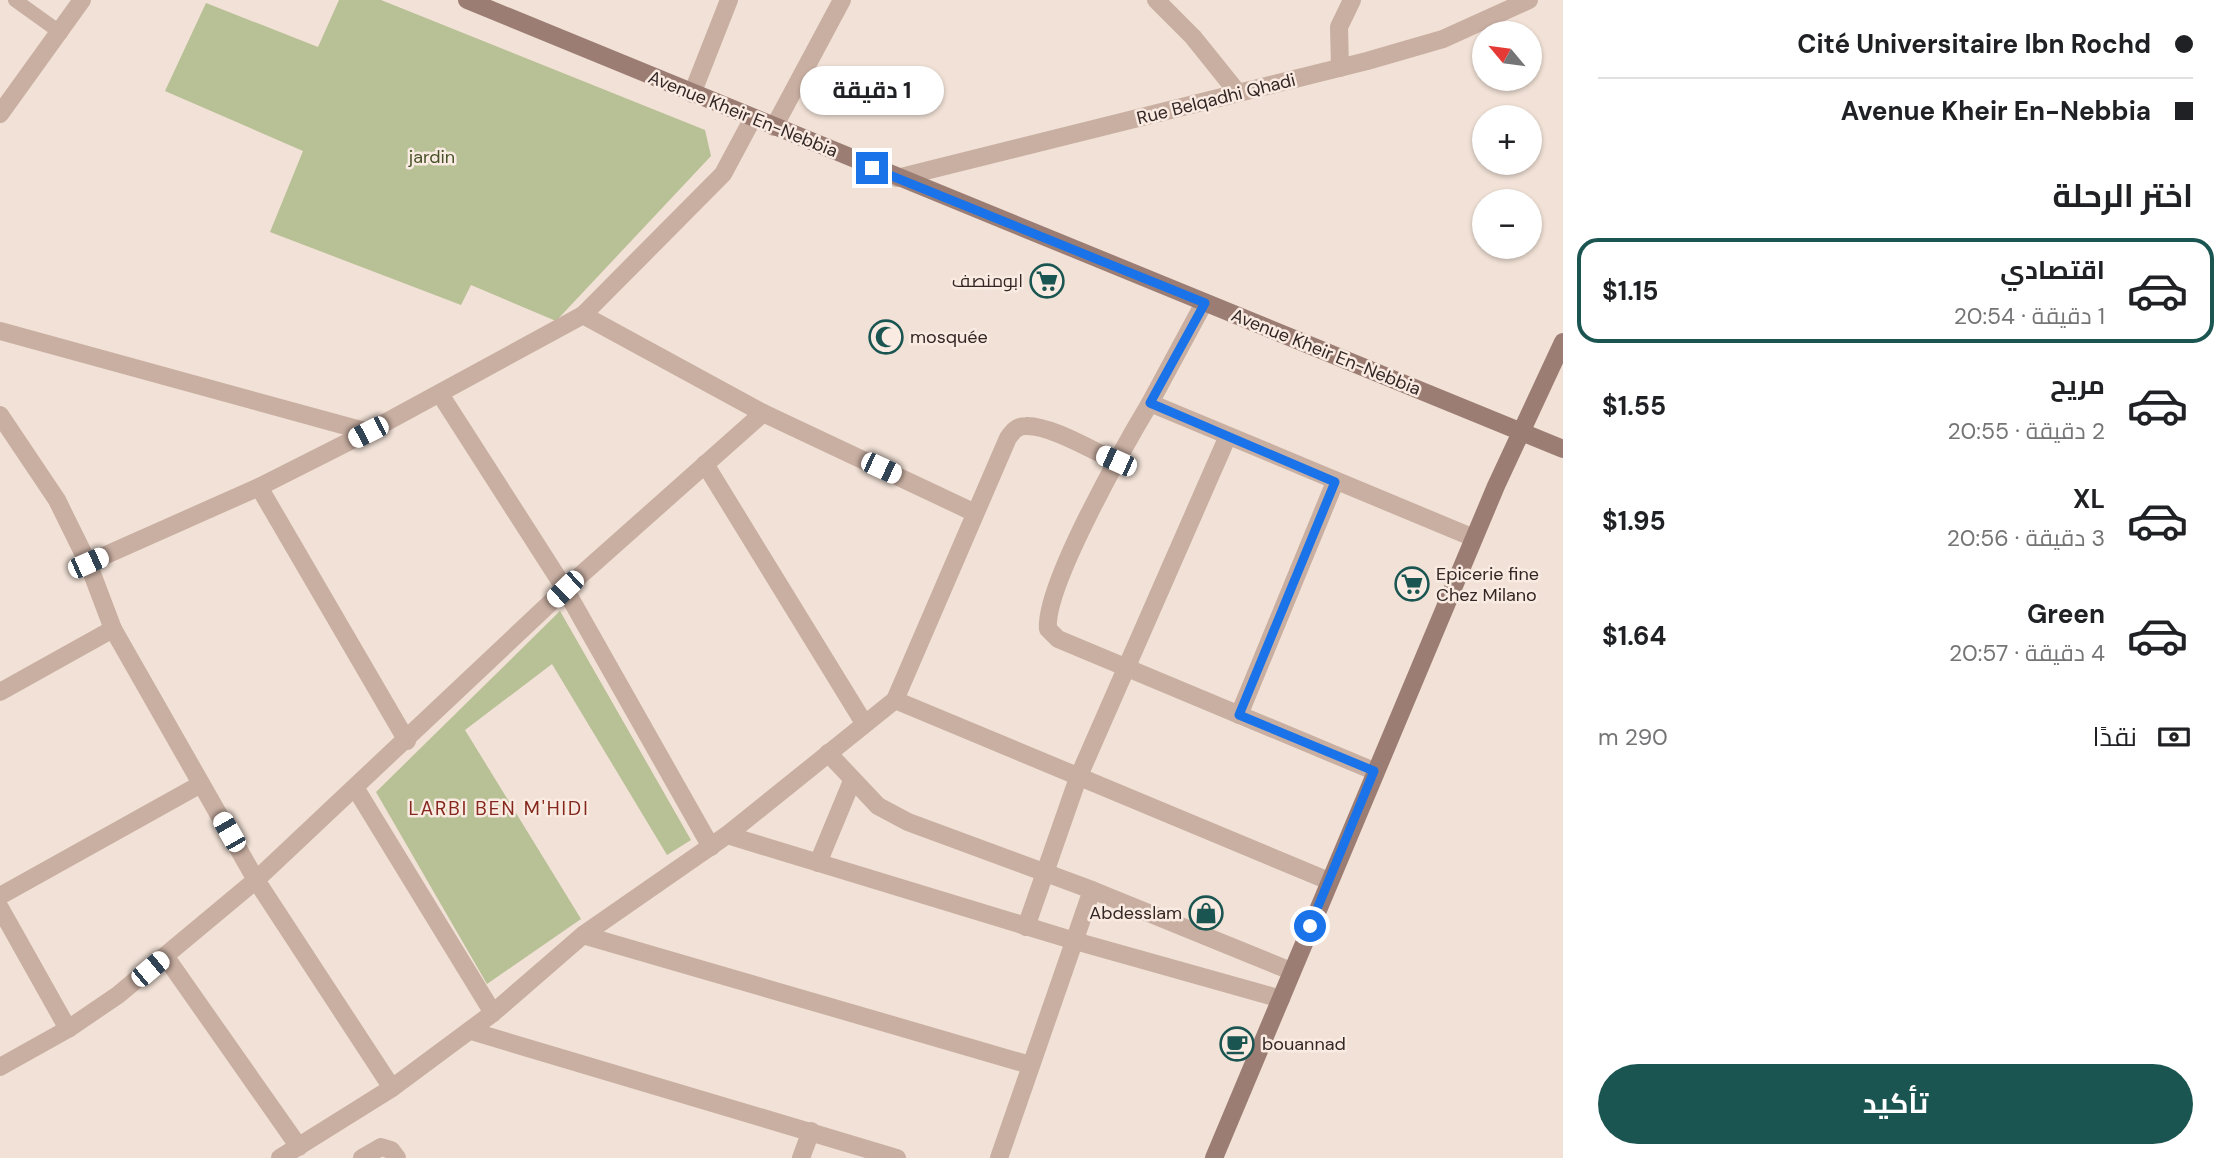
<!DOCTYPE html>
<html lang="ar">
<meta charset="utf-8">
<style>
body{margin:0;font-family:"DM Sans",Cairo,sans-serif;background:#f6f6f6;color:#202124;direction:rtl;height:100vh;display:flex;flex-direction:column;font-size:26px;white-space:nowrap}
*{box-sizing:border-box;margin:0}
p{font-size:23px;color:#757577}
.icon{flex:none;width:38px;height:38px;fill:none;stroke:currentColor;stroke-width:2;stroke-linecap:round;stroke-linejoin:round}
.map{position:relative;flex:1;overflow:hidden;direction:ltr}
.details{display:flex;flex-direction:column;background:#fff;width:665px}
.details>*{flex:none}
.banner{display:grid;align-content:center;height:154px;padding:0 35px;background:#fff}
.needle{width:46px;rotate:299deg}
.controls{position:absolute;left:1472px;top:21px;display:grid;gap:14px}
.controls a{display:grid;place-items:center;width:70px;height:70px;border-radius:50%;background:#fff;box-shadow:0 2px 5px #0004;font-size:35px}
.end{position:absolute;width:32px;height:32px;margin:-16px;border:9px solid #1a73e8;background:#fff;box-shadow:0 0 0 4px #fff}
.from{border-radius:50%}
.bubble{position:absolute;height:49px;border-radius:24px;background:#fff;box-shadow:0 2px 5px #0004;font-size:23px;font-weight:700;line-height:49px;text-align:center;direction:rtl}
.car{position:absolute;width:21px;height:42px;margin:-21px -10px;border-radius:9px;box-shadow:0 0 5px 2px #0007;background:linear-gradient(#fff 24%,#345 0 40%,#fff 0 76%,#345 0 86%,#fff 0)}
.banner b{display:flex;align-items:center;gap:24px;height:66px;font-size:26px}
.banner b+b{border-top:2px solid #e0e0e0}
.banner i{width:18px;height:18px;background:#202124}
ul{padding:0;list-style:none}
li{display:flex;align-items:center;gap:21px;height:105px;margin:0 14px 10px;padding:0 21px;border:4px solid transparent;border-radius:21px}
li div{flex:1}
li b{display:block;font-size:26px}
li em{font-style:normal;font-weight:700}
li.active{border-color:#1a5551}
li>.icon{width:63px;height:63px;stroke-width:1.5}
h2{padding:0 35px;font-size:32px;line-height:84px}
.pay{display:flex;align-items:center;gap:18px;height:77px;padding:0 35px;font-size:26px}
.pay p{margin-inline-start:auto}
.primary-button{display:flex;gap:14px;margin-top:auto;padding:14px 35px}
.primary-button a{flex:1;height:80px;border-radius:42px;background:#1a5551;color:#fff;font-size:28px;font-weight:700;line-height:80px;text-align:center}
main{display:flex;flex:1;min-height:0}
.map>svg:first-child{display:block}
.green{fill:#b8c096}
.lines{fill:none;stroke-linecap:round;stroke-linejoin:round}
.lane{stroke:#c9afa2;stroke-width:14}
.street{stroke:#c9afa2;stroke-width:18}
.secondary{stroke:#9c7d74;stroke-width:18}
.route{stroke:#1a73e8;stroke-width:9}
.labels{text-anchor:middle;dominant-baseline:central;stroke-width:5;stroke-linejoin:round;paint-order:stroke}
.street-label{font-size:18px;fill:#332725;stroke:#f9ebe2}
.park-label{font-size:18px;fill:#485228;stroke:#f9ebe2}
.poi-label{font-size:18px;fill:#332725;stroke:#f9ebe2;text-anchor:start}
.neighbourhood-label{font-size:19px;letter-spacing:2px;fill:#84271c;stroke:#f9ebe2}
</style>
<main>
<section class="details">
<div class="banner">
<b><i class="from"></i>Cité Universitaire Ibn Rochd</b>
<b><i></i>Avenue Kheir En-Nebbia</b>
</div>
<h2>اختر الرحلة</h2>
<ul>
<li class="active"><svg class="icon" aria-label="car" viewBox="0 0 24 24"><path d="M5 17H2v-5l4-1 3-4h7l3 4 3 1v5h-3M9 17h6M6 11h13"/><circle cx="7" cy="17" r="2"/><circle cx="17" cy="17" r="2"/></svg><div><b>اقتصادي</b><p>1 دقيقة · 20:54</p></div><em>$1.15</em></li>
<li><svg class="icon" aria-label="car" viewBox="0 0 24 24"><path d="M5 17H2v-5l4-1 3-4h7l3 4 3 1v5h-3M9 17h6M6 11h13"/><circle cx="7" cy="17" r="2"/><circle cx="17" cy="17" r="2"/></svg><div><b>مريح</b><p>2 دقيقة · 20:55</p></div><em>$1.55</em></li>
<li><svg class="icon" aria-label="car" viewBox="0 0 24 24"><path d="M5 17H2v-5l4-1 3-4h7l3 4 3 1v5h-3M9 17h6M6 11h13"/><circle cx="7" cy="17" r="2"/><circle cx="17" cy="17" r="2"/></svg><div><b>XL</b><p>3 دقيقة · 20:56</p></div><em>$1.95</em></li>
<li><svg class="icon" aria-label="car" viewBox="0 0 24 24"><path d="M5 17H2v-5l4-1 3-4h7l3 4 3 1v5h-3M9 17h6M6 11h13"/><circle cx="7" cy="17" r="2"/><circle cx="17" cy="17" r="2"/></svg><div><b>Green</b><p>4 دقيقة · 20:57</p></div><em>$1.64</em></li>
</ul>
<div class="pay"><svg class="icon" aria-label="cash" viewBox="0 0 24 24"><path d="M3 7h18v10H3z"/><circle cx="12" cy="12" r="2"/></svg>نقدًا<p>290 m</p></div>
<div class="primary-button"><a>تأكيد</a></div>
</section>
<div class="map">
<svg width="1563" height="1158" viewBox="0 0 1563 1158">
<rect width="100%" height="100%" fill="#f1e1d6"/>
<!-- green -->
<g class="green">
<polygon points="339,0 381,0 705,130 711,156 556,321 471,285 461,305 270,232 303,151 165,91 206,3 318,47"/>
<polygon points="560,611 691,840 667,855 552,664 465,730 581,919 487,984 376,792"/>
</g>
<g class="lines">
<!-- lane -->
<polyline class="lane" points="15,0 61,33"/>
<!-- street -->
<g class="street">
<polyline points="1156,0 1193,37 1238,93"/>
<polyline points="1340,68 1339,27 1352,0"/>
<polyline points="692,94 729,0"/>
<polyline points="0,114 82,0"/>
<polyline points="774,127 842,0"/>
<polyline points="897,178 1367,61 1443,39 1529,0"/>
<polyline points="583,315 763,413 975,513"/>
<polyline points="0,331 368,432"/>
<polyline points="440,394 565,589 711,847"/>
<polyline points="1150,403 1204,303"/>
<polyline points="0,415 57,500 88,563 113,629 256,880 392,1088"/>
<polyline points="705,464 864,723"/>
<polyline points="259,487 407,741"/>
<polyline points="88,563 259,487 368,432 583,315 723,174 753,118"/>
<polyline points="0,692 113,629"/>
<polyline points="895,700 1329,881"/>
<polyline points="1239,715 1335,482"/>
<polyline points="828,753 878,806 908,822 1092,890 1291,971"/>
<path d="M1374 771 1058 639 1048 629C1044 586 1125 445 1150 403L1474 538"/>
<path d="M356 789 493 1013 583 935 727 835 895 700 1008 438C1013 431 1017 426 1026 426 1050 425 1093 451 1116 461"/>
<polyline points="727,835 1075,941 1281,999"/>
<polyline points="818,863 852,781"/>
<polyline points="0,896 201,784"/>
<polyline points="0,908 68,1029"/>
<polyline points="1026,927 1078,778 1227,438"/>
<polyline points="583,935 1030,1065"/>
<polyline points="165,956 299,1147"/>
<polyline points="471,1031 897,1158"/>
<polyline points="0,1067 68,1029 118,995 256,880 565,589 763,413"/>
<polyline points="280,1158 392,1088 493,1013"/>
<polyline points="362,1158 381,1147 391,1150 397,1158"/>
<polyline points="801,1158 811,1131"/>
<polyline points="999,1158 1092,890"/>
</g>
<!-- secondary -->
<g class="secondary">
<polyline points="467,0 1563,449"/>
<polyline points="1214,1158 1496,486 1563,342"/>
</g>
</g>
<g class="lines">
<!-- route -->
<polyline class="route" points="872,168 1205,303 1150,403 1335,482 1239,715 1374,771 1310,926"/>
</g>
<!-- icons -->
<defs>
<symbol id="supermarket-ring" viewBox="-11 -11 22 22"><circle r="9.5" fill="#f9ebe2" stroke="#1a5551" stroke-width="1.5"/><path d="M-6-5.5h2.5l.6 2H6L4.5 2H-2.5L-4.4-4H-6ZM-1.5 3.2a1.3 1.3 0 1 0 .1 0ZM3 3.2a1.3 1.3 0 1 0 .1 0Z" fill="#1a5551"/></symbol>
<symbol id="mosque-ring" viewBox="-11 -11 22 22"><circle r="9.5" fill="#f9ebe2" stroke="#1a5551" stroke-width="1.5"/><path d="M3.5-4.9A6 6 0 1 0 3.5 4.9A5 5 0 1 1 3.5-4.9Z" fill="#1a5551"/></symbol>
<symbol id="shop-ring" viewBox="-11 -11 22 22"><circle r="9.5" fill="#f9ebe2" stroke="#1a5551" stroke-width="1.5"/><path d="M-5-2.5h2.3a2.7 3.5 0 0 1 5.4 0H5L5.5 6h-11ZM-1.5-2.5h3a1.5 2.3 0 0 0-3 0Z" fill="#1a5551"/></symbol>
<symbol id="cafe-ring" viewBox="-11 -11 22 22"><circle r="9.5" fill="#f9ebe2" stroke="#1a5551" stroke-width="1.5"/><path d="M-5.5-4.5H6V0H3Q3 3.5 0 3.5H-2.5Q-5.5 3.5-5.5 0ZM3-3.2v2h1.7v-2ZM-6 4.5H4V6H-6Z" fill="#1a5551"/></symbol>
</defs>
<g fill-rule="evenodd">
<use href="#supermarket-ring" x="1028" y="262" width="38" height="38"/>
<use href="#mosque-ring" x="867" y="318" width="38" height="38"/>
<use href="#supermarket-ring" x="1393" y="565" width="38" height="38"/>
<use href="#shop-ring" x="1187" y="894" width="38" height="38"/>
<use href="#cafe-ring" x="1218" y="1025" width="38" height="38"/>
</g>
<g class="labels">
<!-- street labels -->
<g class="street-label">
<text transform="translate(1216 99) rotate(-14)">Rue Belqadhi Qhadi</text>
<text transform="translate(743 114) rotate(22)">Avenue Kheir En-Nebbia</text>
<text transform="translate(1326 352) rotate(22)">Avenue Kheir En-Nebbia</text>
</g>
<!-- park labels -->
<g class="park-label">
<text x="432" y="157">jardin</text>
</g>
<!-- poi labels -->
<g class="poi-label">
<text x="1023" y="281" text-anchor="end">ابومنصف</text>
<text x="910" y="337">mosquée</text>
<text x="1436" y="574">Epicerie fine<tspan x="1436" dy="21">Chez Milano</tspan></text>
<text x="1182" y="913" text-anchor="end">Abdesslam</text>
<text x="1262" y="1044">bouannad</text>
</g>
<!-- neighbourhood labels -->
<g class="neighbourhood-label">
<text x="499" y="808">LARBI BEN M'HIDI</text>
</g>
</g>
</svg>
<div class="controls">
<a><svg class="needle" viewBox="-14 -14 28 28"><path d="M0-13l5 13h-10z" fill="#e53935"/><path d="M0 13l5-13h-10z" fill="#757577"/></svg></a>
<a>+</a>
<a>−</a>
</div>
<i class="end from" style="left:1310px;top:926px"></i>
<i class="end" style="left:872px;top:168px"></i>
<div class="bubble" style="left:800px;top:66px;width:144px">1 دقيقة</div>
<i class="car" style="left:368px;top:432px;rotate:243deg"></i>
<i class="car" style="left:1116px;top:461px;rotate:294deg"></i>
<i class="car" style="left:881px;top:468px;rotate:115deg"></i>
<i class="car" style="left:88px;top:563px;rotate:66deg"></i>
<i class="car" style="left:565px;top:589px;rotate:226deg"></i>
<i class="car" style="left:229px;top:832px;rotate:330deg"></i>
<i class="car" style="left:150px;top:969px;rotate:50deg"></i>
</div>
</main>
